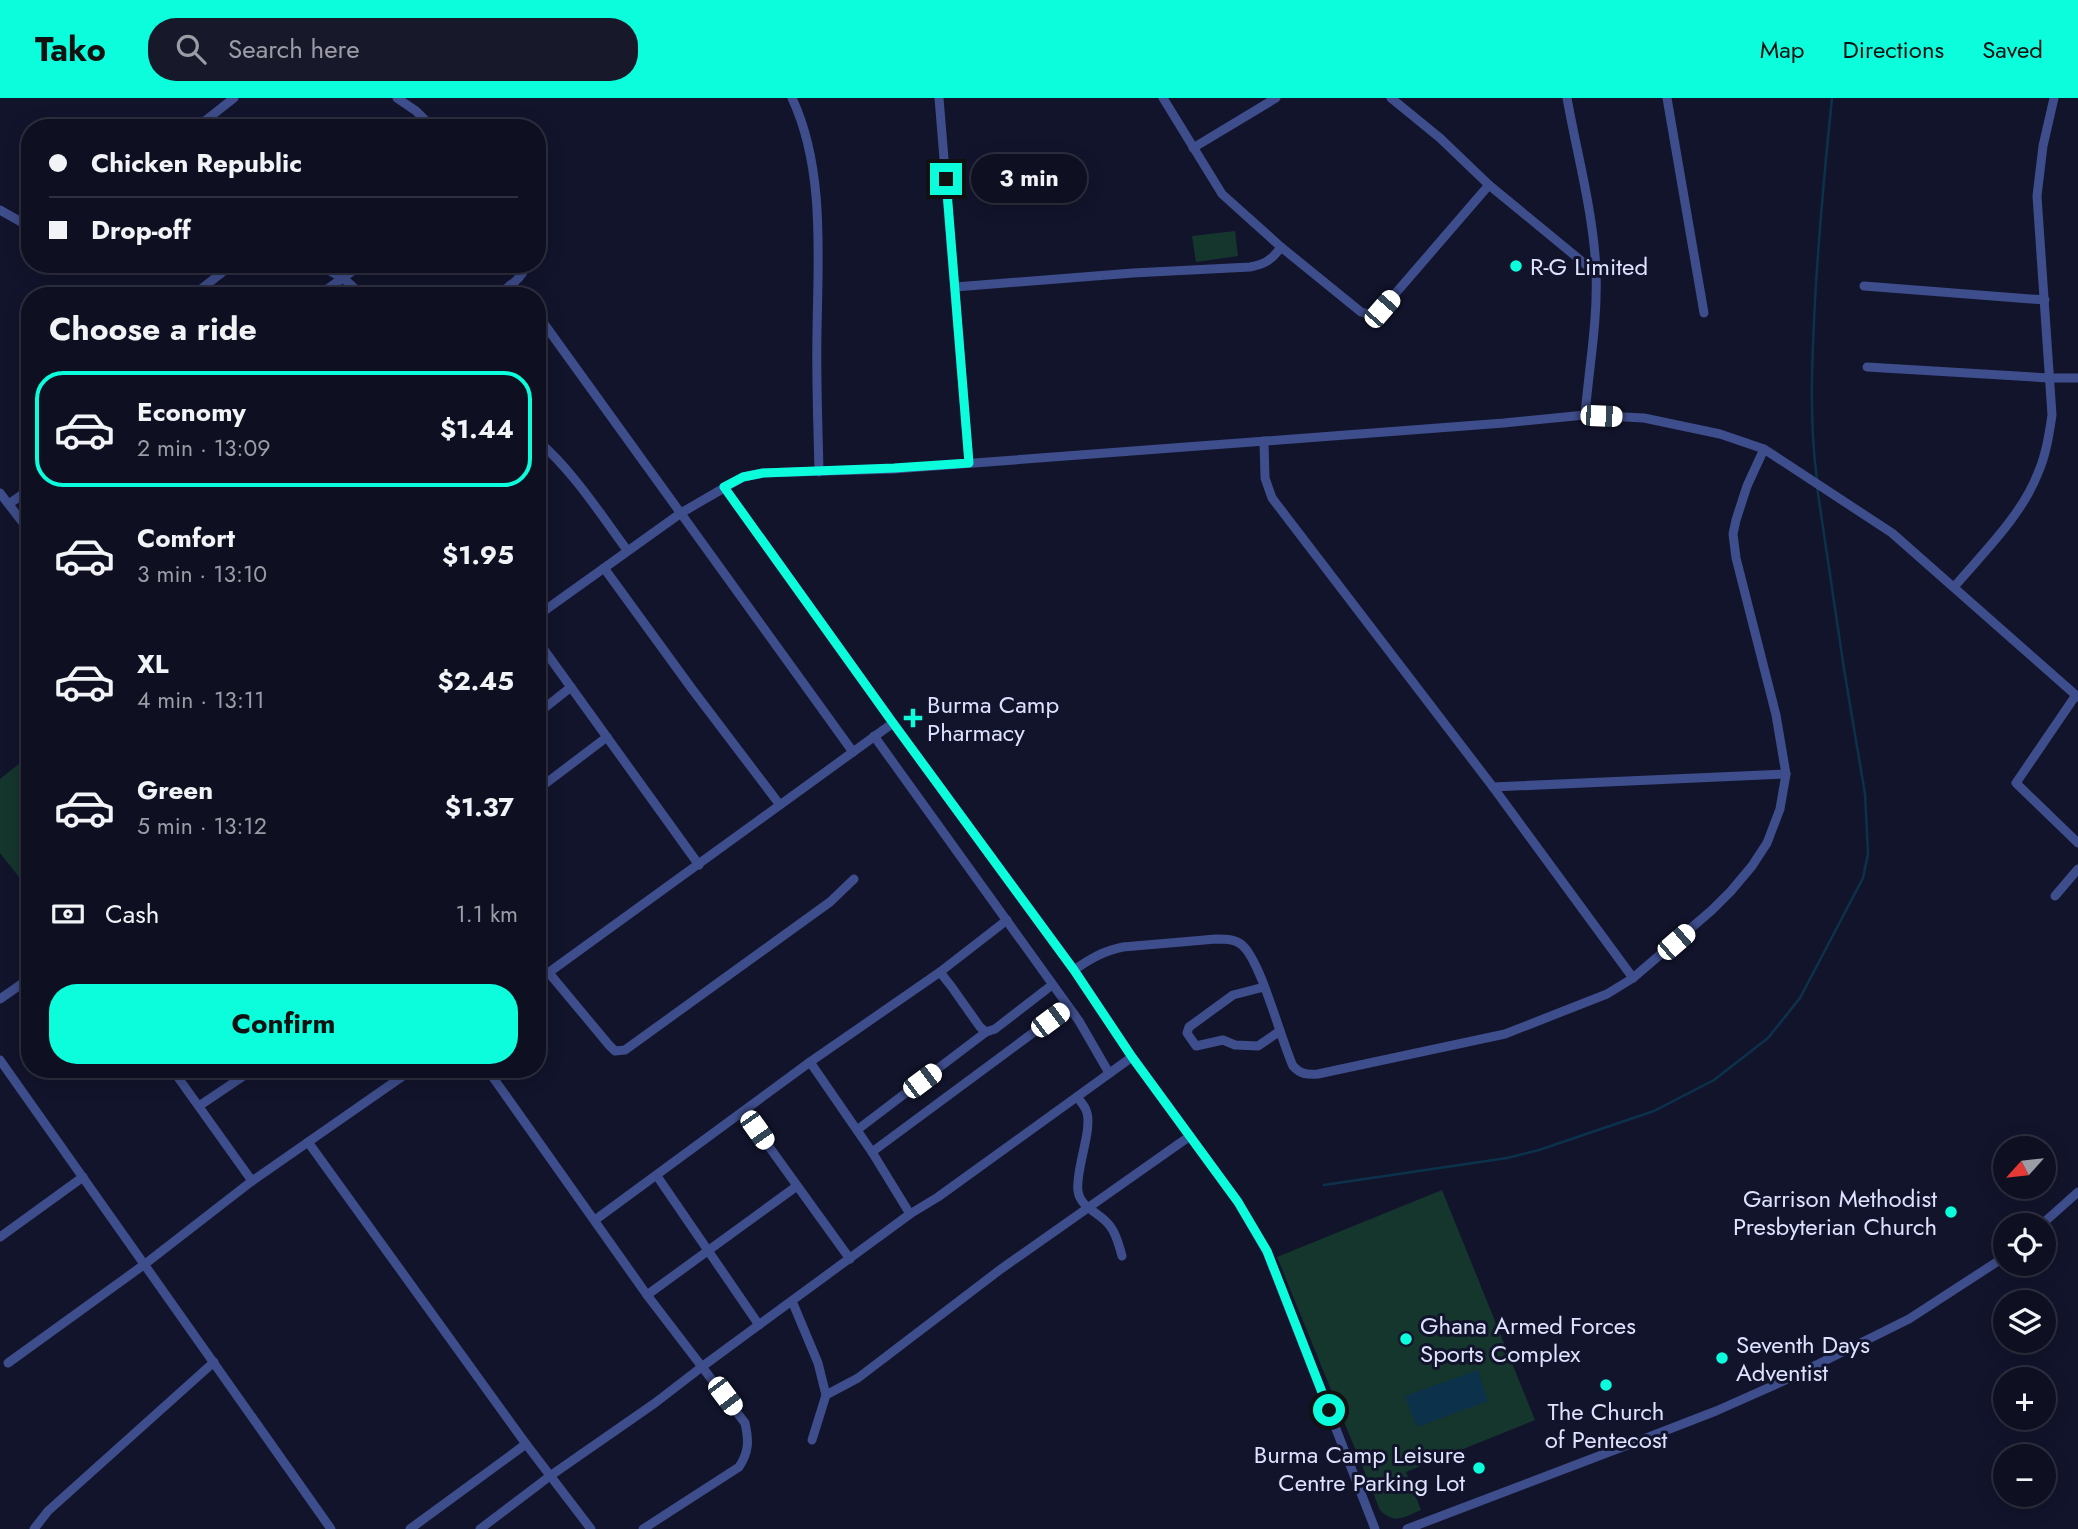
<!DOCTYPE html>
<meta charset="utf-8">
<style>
body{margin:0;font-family:Jost,sans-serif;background:#17182a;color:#f1f3f6;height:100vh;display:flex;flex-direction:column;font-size:26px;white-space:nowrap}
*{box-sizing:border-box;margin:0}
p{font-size:23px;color:#9b9ca5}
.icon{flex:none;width:38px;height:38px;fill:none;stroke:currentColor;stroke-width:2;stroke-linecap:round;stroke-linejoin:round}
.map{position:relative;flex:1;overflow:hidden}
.sheet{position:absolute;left:21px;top:189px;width:525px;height:791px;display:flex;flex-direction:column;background:#0e0f21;border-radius:28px;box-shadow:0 4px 18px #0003,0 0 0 2px #2e2f3f}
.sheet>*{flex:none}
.banner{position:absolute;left:21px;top:21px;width:525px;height:154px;border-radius:28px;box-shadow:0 4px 18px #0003,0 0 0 2px #2e2f3f;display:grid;align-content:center;height:154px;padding:0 28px;background:#0e0f21}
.needle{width:46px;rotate:243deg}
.fabs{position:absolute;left:1993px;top:1038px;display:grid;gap:14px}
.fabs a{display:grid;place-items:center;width:63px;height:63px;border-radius:50%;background:#0e0f21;box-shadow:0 4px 18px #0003,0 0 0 2px #2e2f3f;font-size:35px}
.end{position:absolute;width:32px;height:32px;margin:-16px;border:9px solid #0cfddc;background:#111;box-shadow:0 0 0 4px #111}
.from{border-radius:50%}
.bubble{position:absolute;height:49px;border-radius:24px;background:#0e0f21;box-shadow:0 4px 18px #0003,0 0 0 2px #2e2f3f;font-size:23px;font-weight:700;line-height:49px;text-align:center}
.car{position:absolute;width:21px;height:42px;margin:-21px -10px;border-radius:9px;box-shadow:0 0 5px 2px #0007;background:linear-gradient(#fff 24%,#345 0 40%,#fff 0 76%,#345 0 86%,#fff 0)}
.banner b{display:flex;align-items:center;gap:24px;height:66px;font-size:26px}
.banner b+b{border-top:2px solid #2e2f3f}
.banner i{width:18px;height:18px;background:#f1f3f6}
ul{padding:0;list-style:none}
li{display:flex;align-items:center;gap:21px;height:116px;margin:0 14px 10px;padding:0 14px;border:4px solid transparent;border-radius:28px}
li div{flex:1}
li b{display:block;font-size:26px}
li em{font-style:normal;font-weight:700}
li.active{border-color:#0cfddc}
li>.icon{width:63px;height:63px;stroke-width:1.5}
h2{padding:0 28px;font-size:32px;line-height:84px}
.pay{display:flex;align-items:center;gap:18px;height:77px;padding:0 28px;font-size:26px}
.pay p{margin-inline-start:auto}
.primary-button{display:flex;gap:14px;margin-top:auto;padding:14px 28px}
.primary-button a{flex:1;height:80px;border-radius:28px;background:#0cfddc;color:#111;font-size:28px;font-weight:700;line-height:80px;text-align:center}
header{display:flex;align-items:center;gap:42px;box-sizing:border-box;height:98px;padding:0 35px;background:#0cfddc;color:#111}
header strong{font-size:33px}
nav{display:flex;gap:38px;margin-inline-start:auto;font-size:24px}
.search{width:490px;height:63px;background:#17182a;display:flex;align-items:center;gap:18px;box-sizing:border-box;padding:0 24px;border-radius:28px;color:#9b9ca5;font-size:26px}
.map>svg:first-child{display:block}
.grass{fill:#15362d}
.water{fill:#0c324b}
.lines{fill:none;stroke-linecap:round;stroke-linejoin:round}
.stream{stroke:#0c324b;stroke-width:2.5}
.minor{stroke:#3e4d8b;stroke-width:9}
.route{stroke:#0cfddc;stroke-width:9}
.poi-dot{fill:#0cfddc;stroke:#12142c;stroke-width:2.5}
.labels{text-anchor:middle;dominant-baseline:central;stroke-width:6;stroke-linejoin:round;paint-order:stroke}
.poi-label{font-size:24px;fill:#dee2ff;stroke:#12142c;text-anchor:start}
</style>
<header>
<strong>Tako</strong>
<div class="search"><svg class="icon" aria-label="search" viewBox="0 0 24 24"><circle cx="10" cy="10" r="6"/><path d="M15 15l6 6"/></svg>Search here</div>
<nav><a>Map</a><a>Directions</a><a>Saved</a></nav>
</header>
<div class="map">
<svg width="2078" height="1431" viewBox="0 0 2078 1431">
<rect width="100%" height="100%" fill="#12142c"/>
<!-- grass -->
<g class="grass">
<polygon points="1235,133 1238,158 1196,164 1192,138"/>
<polygon points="30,657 30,793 0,755 0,681"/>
<path d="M1442 1092 1535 1322 1406 1374 1421 1412C1404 1419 1395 1427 1380 1412L1277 1159Z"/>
</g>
<!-- water -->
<polygon class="water" points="1478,1272 1488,1303 1417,1329 1405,1298"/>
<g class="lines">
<!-- stream -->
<g class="stream">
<path d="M1817 382C1809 322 1812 262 1815 202 1819 134 1825 67 1832 0"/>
<polyline points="1324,1087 1507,1060 1539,1052 1654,1013 1714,982 1768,940 1800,900 1863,780 1868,756 1865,696 1844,571 1817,389"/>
</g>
<!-- minor -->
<g class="minor">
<polyline points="397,0 416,13 433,30"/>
<path d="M792 0C825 70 818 158 817 234 816 281 818 327 819 374"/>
<polyline points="939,0 969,365"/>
<path d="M1163 0 1222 96 1281 149 1361 214C1370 217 1375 216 1382 211L1489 87"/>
<polyline points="1391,0 1440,40 1489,87 1596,175"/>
<path d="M1567 0C1577 56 1594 117 1596 174 1598 221 1589 270 1585 317"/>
<polyline points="1667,0 1704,215"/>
<polyline points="196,30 234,0"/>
<polyline points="1193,50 1276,0"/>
<polyline points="0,112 30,129"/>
<path d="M317 166C333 175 351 182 360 198"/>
<polyline points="510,187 520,198"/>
<polyline points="1864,188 2045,202"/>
<path d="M955 189 1133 175 1250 169C1265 166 1272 162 1281 149"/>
<polyline points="192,198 233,166"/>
<polyline points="318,198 362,166"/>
<path d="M495 198C507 190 523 181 526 166"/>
<polyline points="537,216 853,654"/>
<polyline points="1867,269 2049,280 2078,280"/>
<path d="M537 342C573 373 599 414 627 452"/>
<polyline points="1264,343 1265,380 1272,400 1493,689 1633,880"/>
<polyline points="724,389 893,625 1074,872 1132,959 1238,1104 1267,1154 1375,1431"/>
<polyline points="0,395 30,434"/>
<polyline points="9,406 30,391"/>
<polyline points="604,470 692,591 780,707"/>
<path d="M1954 489C1983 455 2022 417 2038 375 2046 357 2049 337 2052 317L2037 98 2043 48 2054 0"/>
<polyline points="537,518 681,415 743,379 763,375 894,371 1504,325 1585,317 1644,320 1720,336 1764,351 1892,435 2078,599"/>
<polyline points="537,542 699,767"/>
<polyline points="2076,597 2016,685 2078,745"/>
<polyline points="537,616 571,589"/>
<polyline points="874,638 1079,923 1109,975"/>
<polyline points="1493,689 1786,676"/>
<polyline points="537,692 607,639"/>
<polyline points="2055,798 2078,771"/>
<path d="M1074 872C1090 861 1103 853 1123 849L1216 841C1226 841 1235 841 1242 847 1261 863 1281 942 1293 968 1300 976 1307 977 1318 976L1505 936 1607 896 1633 880 1712 812 1731 793 1752 768 1767 745 1780 711 1786 676 1776 617 1736 460 1733 436 1736 422 1747 388 1764 351"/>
<polyline points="940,874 1007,822"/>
<polyline points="549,875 609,947 615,953 625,952 830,804 854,781"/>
<polyline points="537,883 893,625"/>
<polyline points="1264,889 1233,897 1189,929 1187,935 1196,948 1223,942 1235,947 1258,948 1280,933"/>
<polyline points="0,901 30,880"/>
<polyline points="0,962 331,1431"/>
<polyline points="810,964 872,1054 910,1116"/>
<polyline points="172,971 252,1083"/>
<path d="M487 971 647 1197 745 1325C749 1343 749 1354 739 1369L643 1431"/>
<path d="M1077 999C1080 1003 1084 1007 1086 1012 1094 1030 1075 1071 1078 1093 1080 1110 1101 1115 1110 1128 1117 1137 1119 1148 1122 1158"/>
<polyline points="199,1008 254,971"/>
<polyline points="744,1014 850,1161"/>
<polyline points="857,1032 986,934"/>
<polyline points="308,1044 526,1346 591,1431"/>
<polyline points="872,1054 1068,909"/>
<polyline points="657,1078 759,1227"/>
<polyline points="595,1122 810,964 940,874 951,888 980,929 986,934 995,931 1052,887"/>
<polyline points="2041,1127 2078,1094"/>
<polyline points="0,1139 83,1079"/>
<polyline points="647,1197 797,1088"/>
<polyline points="792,1203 818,1265 826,1297 812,1342"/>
<polyline points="8,1265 145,1166 252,1083 413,971"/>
<polyline points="826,1297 858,1280 1001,1171 1190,1038"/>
<polyline points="34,1431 48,1413 214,1264"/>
<polyline points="410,1431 526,1346"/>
<polyline points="480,1431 550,1378 655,1305 703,1268 910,1116 938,1099 1132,959"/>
<polyline points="1407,1431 1654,1337 1716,1313 1788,1281 1909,1221 2006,1158"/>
</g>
</g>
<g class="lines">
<!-- route -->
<polyline class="route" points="946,81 969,365 894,370 763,375 743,379 724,389 893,625 1074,872 1132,959 1238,1104 1267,1153 1329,1312"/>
</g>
<!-- markers -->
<g class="poi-dot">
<circle cx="1516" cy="168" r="7"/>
<path d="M909.5 609.5h7v7h7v7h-7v7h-7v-7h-7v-7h7z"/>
<circle cx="1951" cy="1114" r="7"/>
<circle cx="1406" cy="1241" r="7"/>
<circle cx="1722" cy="1260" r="7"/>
<circle cx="1606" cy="1287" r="7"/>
<circle cx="1479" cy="1370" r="7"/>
</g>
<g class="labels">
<!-- poi labels -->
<g class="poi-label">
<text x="1530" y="168">R-G Limited</text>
<text x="927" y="606">Burma Camp<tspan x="927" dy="28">Pharmacy</tspan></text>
<text x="1937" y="1100" text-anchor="end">Garrison Methodist<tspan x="1937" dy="28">Presbyterian Church</tspan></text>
<text x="1420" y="1227">Ghana Armed Forces<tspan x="1420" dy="28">Sports Complex</tspan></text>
<text x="1736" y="1246">Seventh Days<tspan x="1736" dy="28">Adventist</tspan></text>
<text x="1606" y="1313" text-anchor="middle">The Church<tspan x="1606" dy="28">of Pentecost</tspan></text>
<text x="1465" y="1356" text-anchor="end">Burma Camp Leisure<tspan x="1465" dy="28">Centre Parking Lot</tspan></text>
</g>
</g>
</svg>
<div class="fabs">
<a><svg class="needle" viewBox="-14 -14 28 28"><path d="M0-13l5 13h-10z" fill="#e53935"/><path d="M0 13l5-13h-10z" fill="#9b9ca5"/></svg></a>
<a><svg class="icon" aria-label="locate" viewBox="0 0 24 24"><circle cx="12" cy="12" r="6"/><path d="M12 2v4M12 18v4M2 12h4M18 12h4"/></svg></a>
<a><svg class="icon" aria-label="layers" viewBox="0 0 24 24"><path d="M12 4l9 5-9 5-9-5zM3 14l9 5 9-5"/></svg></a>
<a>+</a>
<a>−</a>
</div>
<i class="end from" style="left:1329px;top:1312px"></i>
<i class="end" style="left:946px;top:81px"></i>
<div class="bubble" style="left:971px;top:56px;width:116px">3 min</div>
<i class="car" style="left:1382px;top:211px;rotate:41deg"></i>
<i class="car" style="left:1601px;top:318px;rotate:92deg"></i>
<i class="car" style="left:1676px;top:844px;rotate:49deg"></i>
<i class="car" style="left:1050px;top:922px;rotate:53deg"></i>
<i class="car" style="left:922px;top:983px;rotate:53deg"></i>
<i class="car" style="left:757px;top:1032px;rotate:145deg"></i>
<i class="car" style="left:725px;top:1298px;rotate:143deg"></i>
<div class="banner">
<b><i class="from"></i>Chicken Republic</b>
<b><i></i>Drop-off</b>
</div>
<section class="sheet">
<h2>Choose a ride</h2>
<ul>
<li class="active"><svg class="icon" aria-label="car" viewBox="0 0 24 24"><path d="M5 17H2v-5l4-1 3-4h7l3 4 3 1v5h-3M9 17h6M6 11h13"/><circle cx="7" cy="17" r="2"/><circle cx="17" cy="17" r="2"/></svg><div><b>Economy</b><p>2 min · 13:09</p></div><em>$1.44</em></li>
<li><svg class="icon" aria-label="car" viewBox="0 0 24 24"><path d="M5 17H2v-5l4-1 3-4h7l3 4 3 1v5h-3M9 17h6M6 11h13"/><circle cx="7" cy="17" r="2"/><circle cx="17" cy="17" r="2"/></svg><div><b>Comfort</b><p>3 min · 13:10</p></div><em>$1.95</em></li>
<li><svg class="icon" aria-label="car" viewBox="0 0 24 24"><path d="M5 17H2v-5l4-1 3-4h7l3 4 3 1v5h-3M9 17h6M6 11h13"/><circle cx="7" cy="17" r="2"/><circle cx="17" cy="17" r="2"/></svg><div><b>XL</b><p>4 min · 13:11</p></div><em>$2.45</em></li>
<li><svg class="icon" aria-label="car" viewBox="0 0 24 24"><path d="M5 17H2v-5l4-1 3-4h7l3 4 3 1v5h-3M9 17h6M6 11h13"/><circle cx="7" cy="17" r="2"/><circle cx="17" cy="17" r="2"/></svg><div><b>Green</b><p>5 min · 13:12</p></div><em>$1.37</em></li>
</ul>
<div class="pay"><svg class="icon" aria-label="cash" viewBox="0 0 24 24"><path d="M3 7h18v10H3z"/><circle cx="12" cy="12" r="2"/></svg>Cash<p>1.1 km</p></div>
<div class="primary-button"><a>Confirm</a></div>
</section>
</div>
